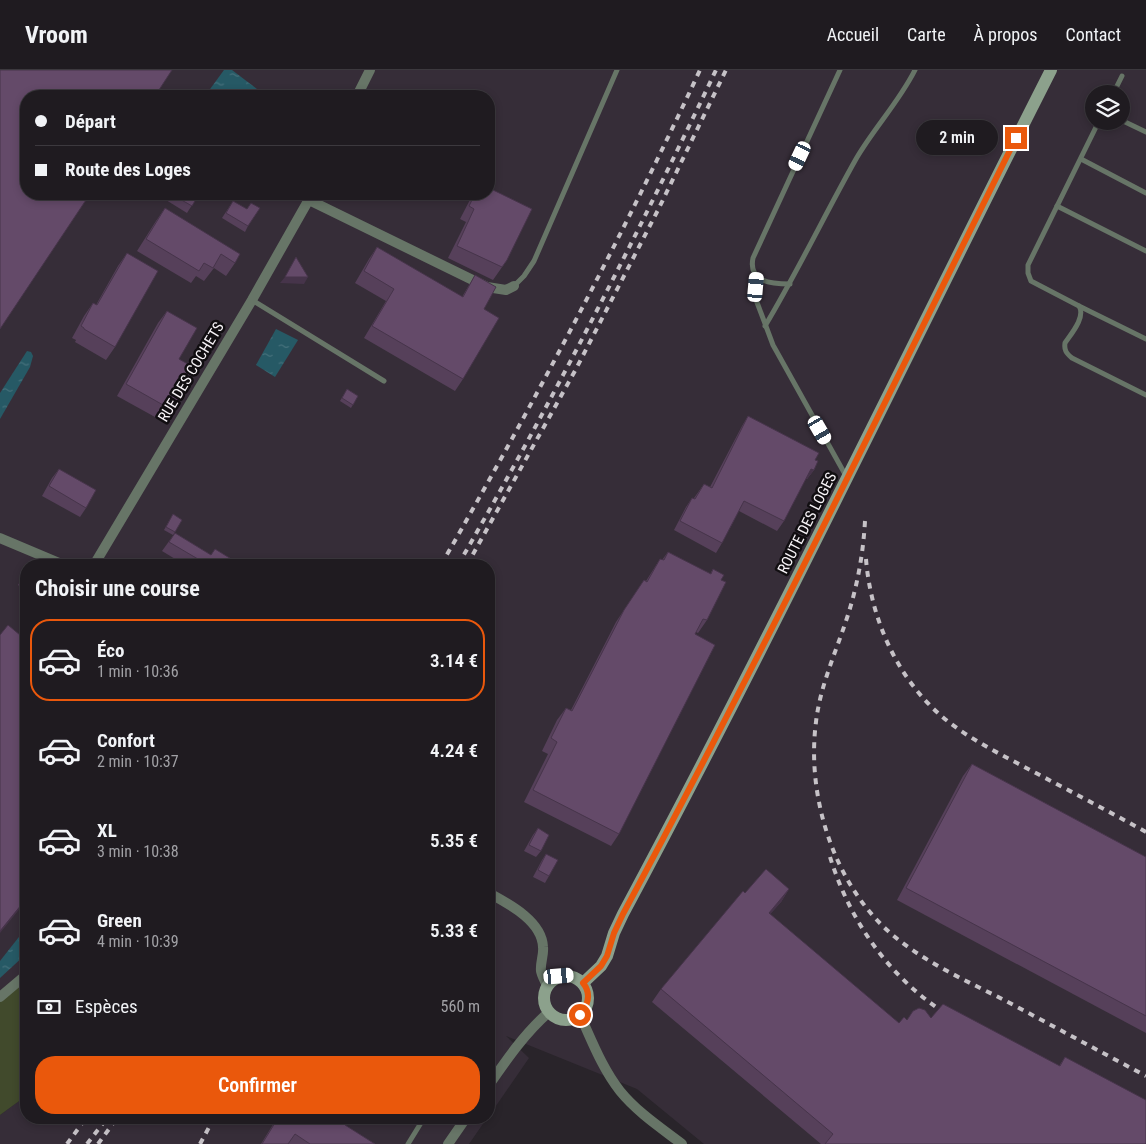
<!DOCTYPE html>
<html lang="fr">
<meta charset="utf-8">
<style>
body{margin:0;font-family:"Roboto Condensed",sans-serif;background:#2c282d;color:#f1f3f6;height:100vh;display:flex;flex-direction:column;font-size:19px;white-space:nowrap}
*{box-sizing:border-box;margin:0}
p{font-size:16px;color:#a1a1a5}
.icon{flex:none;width:28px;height:28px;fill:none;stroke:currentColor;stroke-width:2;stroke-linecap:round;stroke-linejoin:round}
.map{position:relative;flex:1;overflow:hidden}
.side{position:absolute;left:20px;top:489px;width:475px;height:565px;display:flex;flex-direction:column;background:#1f1b20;border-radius:20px;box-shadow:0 2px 8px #0003,0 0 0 1px #3c393e}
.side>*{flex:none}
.banner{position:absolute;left:20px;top:20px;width:475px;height:110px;border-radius:20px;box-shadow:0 2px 8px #0003,0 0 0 1px #3c393e;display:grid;align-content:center;height:110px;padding:0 15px;background:#1f1b20}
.controls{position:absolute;left:1085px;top:15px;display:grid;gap:10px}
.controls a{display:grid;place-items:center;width:45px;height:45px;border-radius:50%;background:#1f1b20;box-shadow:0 2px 8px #0003,0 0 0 1px #3c393e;font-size:25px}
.end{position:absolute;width:22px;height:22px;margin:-11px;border:6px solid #ea580c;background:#fff;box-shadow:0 0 0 2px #fff}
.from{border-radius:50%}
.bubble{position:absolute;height:35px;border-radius:18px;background:#1f1b20;box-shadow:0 2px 8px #0003,0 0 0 1px #3c393e;font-size:16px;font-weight:600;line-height:35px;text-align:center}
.car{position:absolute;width:15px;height:30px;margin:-15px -8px;border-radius:6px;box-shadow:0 0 4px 1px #0007;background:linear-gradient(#fff 24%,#345 0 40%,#fff 0 76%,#345 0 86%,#fff 0)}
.banner b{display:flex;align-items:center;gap:18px;height:48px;font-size:19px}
.banner b+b{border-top:1px solid #3c393e}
.banner i{width:12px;height:12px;background:#f1f3f6}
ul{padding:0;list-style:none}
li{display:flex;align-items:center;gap:15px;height:82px;margin:0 10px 8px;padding:0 5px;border:2px solid transparent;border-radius:20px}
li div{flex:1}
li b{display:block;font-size:19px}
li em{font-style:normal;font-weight:600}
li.active{border-color:#ea580c}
li>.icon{width:45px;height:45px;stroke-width:1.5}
h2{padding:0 15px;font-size:22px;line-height:60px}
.pay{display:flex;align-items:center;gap:12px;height:55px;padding:0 15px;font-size:19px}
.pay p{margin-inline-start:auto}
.cta{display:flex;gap:10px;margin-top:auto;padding:10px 15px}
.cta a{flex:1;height:58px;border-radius:20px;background:#ea580c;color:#fff;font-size:20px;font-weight:600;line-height:58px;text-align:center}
header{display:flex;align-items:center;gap:30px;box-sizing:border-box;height:70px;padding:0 25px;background:#1f1b20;border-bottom:1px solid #3c393e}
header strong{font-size:24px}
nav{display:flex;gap:28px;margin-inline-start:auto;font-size:18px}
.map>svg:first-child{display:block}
.built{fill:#362d38;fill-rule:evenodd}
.garden{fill:#414a2c}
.water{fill:url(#water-ripples)}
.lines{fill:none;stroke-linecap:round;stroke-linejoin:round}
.lane{stroke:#677567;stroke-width:5}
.street{stroke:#677567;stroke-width:10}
.secondary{stroke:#8ca18c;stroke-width:12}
.rail{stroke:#c6c2c7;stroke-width:4;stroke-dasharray:6 6;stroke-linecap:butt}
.wall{fill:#56405a}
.shaded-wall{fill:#46344a}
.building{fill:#644a69;stroke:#46344a}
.route{stroke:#ea580c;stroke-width:6}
.labels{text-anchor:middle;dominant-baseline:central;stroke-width:5;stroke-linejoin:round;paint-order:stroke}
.street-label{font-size:15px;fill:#f7f3f7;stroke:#110e11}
</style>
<header>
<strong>Vroom</strong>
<nav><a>Accueil</a><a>Carte</a><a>À propos</a><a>Contact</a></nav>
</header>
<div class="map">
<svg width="1146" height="1074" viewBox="0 0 1146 1074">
<defs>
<pattern id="water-ripples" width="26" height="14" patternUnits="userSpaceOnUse" patternTransform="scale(1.25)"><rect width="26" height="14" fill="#265965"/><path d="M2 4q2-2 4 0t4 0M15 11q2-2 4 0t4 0" fill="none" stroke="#46717c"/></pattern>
</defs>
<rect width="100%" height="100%" fill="#29242a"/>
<!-- built -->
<g class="built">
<path d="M0 0H1146V1074H704L637 1019 506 966 529 988 489 1046V495H26V903L0 926ZM1094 24H1121V51H1094ZM26 26H489V124H26Z"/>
<polygon points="26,1026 26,1048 487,1048 469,1074 0,1074 0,1045"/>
</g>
<!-- garden -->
<polygon class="garden" points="26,903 26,1026 0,1045 0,926"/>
<!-- water -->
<g class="water">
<polygon points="224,0 232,0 266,26 205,26"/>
<polygon points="276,259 298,270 275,307 256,295"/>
<polygon points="27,281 31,282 33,286 30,297 0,349 0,323"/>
<polygon points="26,858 26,884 0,908 0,891"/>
</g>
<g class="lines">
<!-- lane -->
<g class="lane">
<polyline points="1113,24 1122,6"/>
<polyline points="1121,50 1146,62"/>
<path d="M1099 51 1028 195V203L1031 211 1079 236C1086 247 1071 264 1065 273 1064 280 1066 283 1072 288L1146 325"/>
<polyline points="1081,89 1146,123"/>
<polyline points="1057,136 1146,181"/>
<polyline points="757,206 755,227 773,275 846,406"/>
<path d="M790 214C771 214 748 212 753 188L840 0"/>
<polyline points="514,216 524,206 534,191 617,0"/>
<polyline points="252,230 384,311"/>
<polyline points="1079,236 1146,269"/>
<path d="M765 256C798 201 825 144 856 89 874 58 899 32 915 0"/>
<polyline points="408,1074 424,1048"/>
</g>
<!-- street -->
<g class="street">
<polyline points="357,26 370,0"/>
<polyline points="309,130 487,217 506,220 514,216"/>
<polyline points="0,468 64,495"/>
<polyline points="94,495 252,230 312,124"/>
<path d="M489 823C509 834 542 851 543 877 544 885 540 893 541 901 542 906 545 911 547 916"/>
<polyline points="0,927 26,905"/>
<path d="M580 945C592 971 602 998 620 1021 637 1042 661 1058 682 1074"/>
<path d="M489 1015C507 989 525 963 549 942"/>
<polyline points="448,1074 466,1048"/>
</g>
<!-- secondary -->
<g class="secondary">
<circle cx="566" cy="928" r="22"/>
<path d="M583 913 601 896 607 886 614 863 623 844C772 566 908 282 1051 0"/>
</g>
<!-- rail -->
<g class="rail">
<path d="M865 451C863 486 857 518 846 551 835 584 820 617 816 652 806 728 835 818 895 867 928 894 969 912 1006 931 1053 956 1099 981 1146 1006"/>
<path d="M866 489C871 551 899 614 950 653 975 672 1004 686 1032 701 1070 721 1108 741 1146 762"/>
<path d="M441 495C534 333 621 169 700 0"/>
<path d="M458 495C551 334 636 168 716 0"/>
<polyline points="467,495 576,299 658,140 726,0"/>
<path d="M830 787C851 854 891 910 951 947"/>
<polyline points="67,1074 86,1048"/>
<polyline points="87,1074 107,1048"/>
<polyline points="98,1074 117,1048"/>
<polyline points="200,1074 214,1048"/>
</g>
</g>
<!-- wall -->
<g class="wall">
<polygon points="170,124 199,124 187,143 166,130"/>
<polygon points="473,124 489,124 507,190 493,210 448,188 466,152 460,149"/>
<polygon points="233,131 248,156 245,162 222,148"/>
<polygon points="165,138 235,193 226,206 214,198 204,211 196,206 191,213 137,181 156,151"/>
<polygon points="377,177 462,227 475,205 484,239 463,309 455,321 364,268 386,231 355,213 369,189"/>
<polygon points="127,183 115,277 106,290 75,272 76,270 72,268 84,246 93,233 96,235 118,196"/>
<polygon points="167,241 179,289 172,340 164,352 117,326 158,253"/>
<polygon points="347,319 358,326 351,338 340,331"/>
<polygon points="748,346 815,390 814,400 807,409 806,408 784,451 777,461 739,441 722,473 716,483 674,460 686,437 692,428 694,428 704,414 710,417 742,356"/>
<polygon points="59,399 86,438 80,447 42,426 52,408"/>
<polygon points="173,444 182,450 173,465 164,460"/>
<polygon points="175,463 211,485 241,495 185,495 162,481"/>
<polygon points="668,482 710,504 713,499 721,510 707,550 698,563 696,562 619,764 611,776 524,732 548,684 542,681 557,650 566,638 571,640 616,552 644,510 646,511 660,489 662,490"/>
<polygon points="26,501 26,521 18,515"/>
<polygon points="972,694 1146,787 1146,963 897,830 963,706"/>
<polygon points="538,758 541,781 536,787 524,781 533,765"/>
<polygon points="546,784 549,806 545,813 533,807 542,790"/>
<polygon points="789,819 781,832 770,844 899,953 907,950 931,948 1059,996 1065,987 1146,1074 821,1074 652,932 661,919 745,823"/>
<polygon points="277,1048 349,1048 345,1055 375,1074 261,1074"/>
</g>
<!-- shaded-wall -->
<g class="shaded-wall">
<polygon points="285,207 308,207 304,214 280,213"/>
<polygon points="811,399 814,400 807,409 804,408"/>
<polygon points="789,819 781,832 760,856 769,843"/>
<polygon points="26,829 26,831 0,863 0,861"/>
</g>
<!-- building -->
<g class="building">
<polygon points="0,0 172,0 155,26 26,26 26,124 90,124 0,259"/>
<polygon points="489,118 532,139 507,190 502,197 457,176 474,139 469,136 475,124 489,124"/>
<polygon points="171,124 199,124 192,136"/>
<polygon points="233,131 247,139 251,133 260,138 248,156 226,143"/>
<polygon points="165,138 240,184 235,193 221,184 213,198 204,193 199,201 146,169"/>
<polygon points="377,177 463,227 475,205 496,217 484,239 499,248 463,309 372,256 394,219 364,201"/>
<polygon points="127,183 158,201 115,277 84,259 84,258 81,256 93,233 97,235"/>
<polygon points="296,187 308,207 285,207"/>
<polygon points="167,241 197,258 179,289 193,297 191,302 193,303 172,340 126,314"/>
<polygon points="347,319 358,326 353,335 342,328"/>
<polygon points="748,346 819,383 815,390 818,391 814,400 811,399 784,451 744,431 722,473 680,451 692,428 695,429 704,414 712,418"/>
<polygon points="59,399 96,420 86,438 49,416"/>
<polygon points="173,444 182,450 175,462 166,457"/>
<polygon points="175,463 211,485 215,479 241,495 202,495 203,492 169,472"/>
<polygon points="668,482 711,504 713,499 724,505 721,510 726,512 707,550 703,549 695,564 715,575 619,764 533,720 557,672 551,668 566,638 572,641 624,540 644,510 647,512 660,489 664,490"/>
<polygon points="26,502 26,512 22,509"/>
<polygon points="8,555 26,570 26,829 0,861 0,565"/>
<polygon points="972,694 1146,787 1146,946 906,818"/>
<polygon points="538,758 549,765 541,781 529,775"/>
<polygon points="546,784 558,790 549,806 538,800"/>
<polygon points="766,799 789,819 769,843 899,953 904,947 907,950 913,941 919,938 925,940 931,948 943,934 1060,996 1065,987 1146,1030 1146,1074 825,1074 833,1064 661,919 743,821 745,823"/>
<polygon points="278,1048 349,1048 345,1055 375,1074 310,1074 295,1064 288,1074 262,1074"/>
</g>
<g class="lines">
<!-- route -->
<path class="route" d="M580 945C588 935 592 924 583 913L601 896 607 886 614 863 623 844C760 589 887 328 1016 68"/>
</g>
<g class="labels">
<!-- street labels -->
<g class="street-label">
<text transform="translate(191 302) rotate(-59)">RUE DES COCHETS</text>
<text transform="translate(807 453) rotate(-63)">ROUTE DES LOGES</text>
</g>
</g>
</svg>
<div class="controls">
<a><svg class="icon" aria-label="layers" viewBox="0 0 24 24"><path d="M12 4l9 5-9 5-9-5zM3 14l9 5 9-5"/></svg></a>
</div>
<i class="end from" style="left:580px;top:945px"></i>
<i class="end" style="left:1016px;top:68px"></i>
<div class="bubble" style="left:916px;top:50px;width:82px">2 min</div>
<i class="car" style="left:800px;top:86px;rotate:205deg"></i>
<i class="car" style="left:756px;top:217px;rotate:5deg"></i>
<i class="car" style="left:820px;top:360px;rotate:150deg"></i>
<i class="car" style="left:559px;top:906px;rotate:85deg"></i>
<div class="banner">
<b><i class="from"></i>Départ</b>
<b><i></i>Route des Loges</b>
</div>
<section class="side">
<h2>Choisir une course</h2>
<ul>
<li class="active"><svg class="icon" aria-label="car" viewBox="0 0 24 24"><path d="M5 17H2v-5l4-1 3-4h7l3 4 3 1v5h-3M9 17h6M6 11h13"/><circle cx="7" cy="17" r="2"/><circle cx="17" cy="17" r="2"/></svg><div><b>Éco</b><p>1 min · 10:36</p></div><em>3.14 €</em></li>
<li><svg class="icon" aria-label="car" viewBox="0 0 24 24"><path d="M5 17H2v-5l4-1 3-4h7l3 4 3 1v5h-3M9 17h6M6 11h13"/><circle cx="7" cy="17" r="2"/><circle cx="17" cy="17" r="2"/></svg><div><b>Confort</b><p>2 min · 10:37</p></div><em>4.24 €</em></li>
<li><svg class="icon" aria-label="car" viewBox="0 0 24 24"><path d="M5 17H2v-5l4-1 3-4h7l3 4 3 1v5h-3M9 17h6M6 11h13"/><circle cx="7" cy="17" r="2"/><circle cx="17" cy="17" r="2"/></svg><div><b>XL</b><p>3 min · 10:38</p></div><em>5.35 €</em></li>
<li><svg class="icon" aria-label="car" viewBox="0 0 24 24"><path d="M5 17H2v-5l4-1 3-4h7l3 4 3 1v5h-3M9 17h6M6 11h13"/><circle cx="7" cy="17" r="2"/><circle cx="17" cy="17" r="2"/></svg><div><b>Green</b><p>4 min · 10:39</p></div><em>5.33 €</em></li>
</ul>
<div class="pay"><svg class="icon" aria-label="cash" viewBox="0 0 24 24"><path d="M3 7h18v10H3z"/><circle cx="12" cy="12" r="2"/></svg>Espèces<p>560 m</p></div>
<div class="cta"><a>Confirmer</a></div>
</section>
</div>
